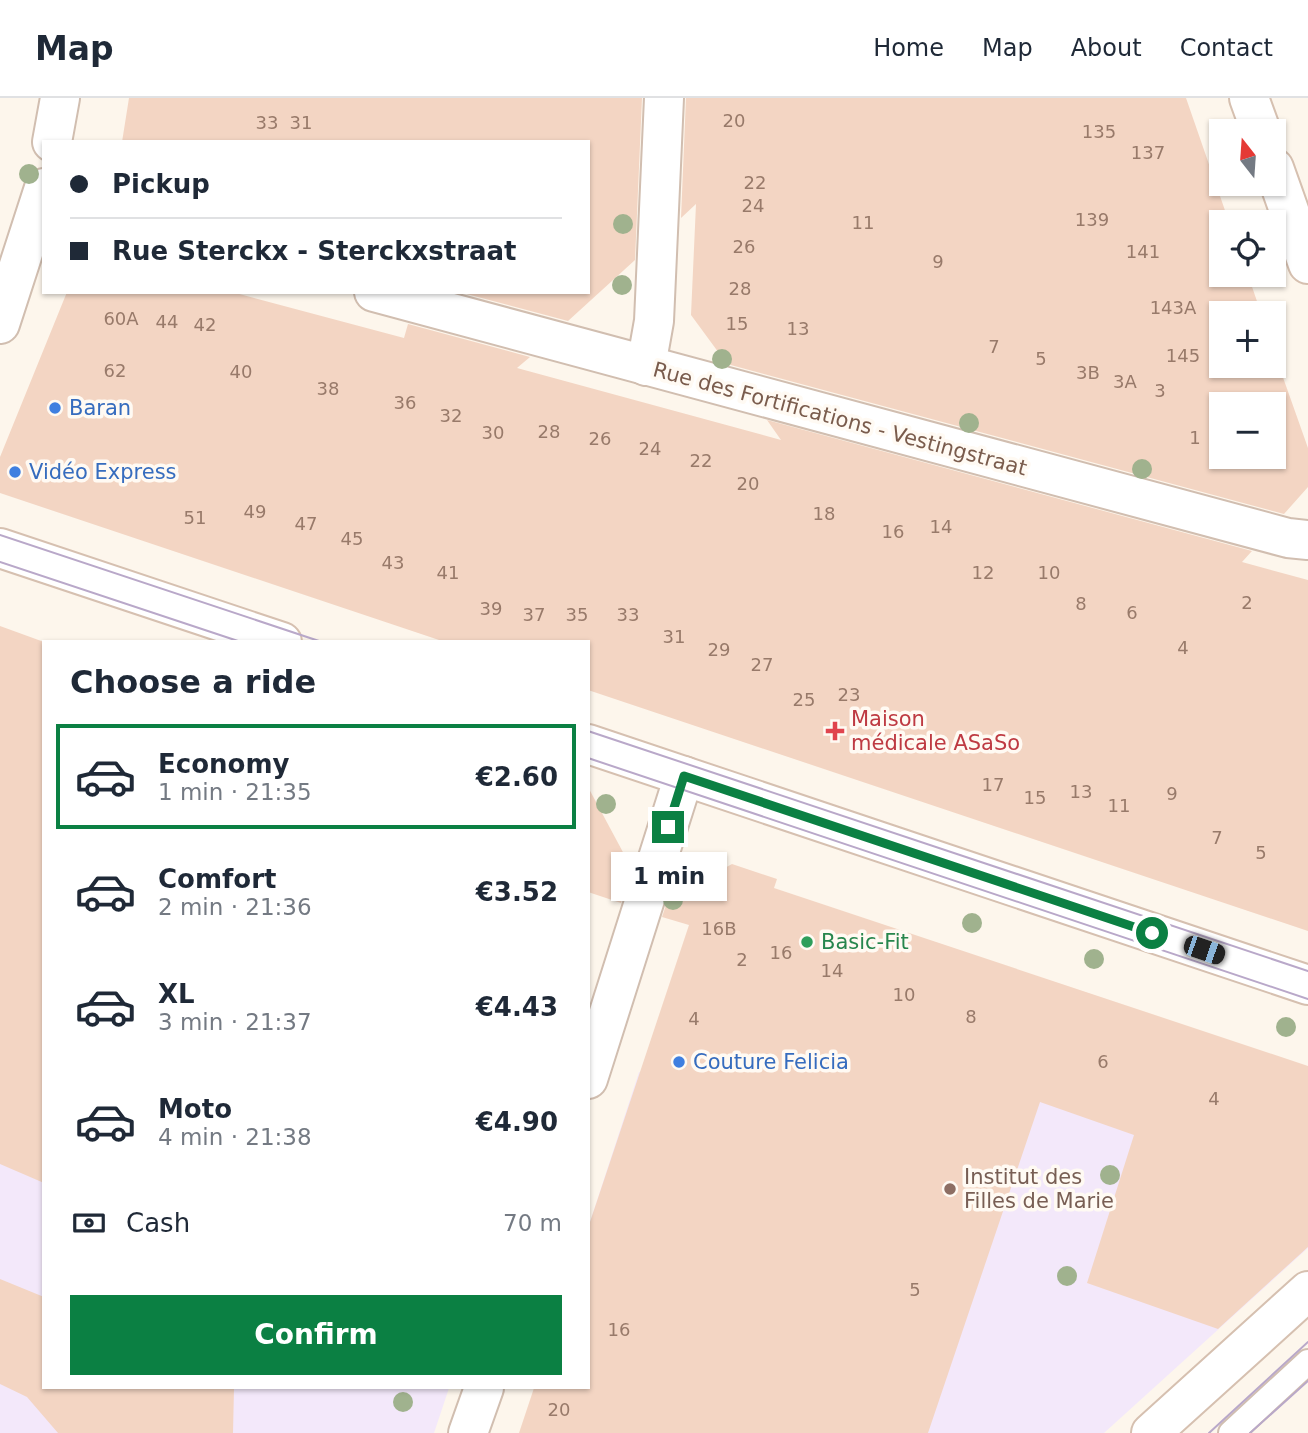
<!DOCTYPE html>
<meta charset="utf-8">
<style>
body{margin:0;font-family:"DejaVu Sans",sans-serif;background:#f2f2f3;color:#1f2937;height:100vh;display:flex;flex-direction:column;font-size:26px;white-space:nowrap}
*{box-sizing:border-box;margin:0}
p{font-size:23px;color:#747a83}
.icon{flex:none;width:38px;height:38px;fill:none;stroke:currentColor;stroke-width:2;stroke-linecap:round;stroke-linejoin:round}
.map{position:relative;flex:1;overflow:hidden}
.side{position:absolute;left:42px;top:542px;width:548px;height:749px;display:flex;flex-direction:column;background:#fff;border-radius:0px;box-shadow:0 2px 5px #0004}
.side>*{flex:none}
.banner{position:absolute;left:42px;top:42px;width:548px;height:154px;border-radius:0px;box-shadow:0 2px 5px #0004;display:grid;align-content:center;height:154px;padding:0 28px;background:#fff}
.needle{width:46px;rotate:343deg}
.buttons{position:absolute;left:1209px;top:21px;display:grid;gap:14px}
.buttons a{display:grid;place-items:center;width:77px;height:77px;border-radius:0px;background:#fff;box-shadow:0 2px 5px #0004;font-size:35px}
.end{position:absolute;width:32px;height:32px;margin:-16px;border:9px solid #0b8043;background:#fff;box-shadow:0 0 0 4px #fff}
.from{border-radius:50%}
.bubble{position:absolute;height:49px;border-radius:0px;background:#fff;box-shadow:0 2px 5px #0004;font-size:23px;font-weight:700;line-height:49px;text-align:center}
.car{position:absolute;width:21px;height:42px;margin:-21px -10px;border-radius:9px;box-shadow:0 0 5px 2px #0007;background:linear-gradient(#222 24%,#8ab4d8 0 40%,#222 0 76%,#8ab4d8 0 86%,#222 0)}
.banner b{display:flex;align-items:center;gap:24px;height:66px;font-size:26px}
.banner b+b{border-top:2px solid #e0e1e3}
.banner i{width:18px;height:18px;background:#1f2937}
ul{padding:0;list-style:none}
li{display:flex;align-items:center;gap:21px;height:105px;margin:0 14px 10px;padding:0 14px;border:4px solid transparent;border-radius:0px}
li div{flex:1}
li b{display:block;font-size:26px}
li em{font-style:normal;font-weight:700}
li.active{border-color:#0b8043}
li>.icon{width:63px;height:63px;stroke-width:1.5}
h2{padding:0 28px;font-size:32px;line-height:84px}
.pay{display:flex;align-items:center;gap:18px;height:77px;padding:0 28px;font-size:26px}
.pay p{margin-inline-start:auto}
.primary-button{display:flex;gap:14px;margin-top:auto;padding:14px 28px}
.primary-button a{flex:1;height:80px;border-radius:0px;background:#0b8043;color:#fff;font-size:28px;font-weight:700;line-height:80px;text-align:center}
header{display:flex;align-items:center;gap:42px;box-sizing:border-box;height:98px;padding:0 35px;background:#fff;border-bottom:2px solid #e0e1e3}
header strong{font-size:33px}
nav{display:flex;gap:38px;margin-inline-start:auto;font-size:24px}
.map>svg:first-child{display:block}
.education{fill:#f3e8fa}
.building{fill:#f3d5c3;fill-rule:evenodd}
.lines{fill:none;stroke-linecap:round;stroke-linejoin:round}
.lane-casing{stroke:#d1beb0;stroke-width:28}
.street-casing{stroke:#d1beb0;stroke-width:42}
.secondary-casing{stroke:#d6c0b0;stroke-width:42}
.lane{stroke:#fff;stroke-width:24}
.street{stroke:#fff;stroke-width:38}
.secondary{stroke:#fff;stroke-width:38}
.tram{stroke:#b9a8c9;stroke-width:2}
.tree{fill:#a0b28e}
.route{stroke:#0b8043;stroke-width:9}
.shop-dot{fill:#3f7fe0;stroke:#fffaf3;stroke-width:2.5}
.health-dot{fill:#e0444e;stroke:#fffaf3;stroke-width:2.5}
.leisure-dot{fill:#2e9e5b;stroke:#fffaf3;stroke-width:2.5}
.education-dot{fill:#8d6e63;stroke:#fffaf3;stroke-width:2.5}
.labels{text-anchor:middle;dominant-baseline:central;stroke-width:7;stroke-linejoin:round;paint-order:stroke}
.number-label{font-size:18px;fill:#987a6a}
.shop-label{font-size:21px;fill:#366cbe;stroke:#fffaf3;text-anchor:start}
.street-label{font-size:21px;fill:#7a5c4d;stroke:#fffaf3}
.health-label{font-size:21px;fill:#be3a42;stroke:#fffaf3;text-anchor:start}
.leisure-label{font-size:21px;fill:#27864d;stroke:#fffaf3;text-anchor:start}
.education-label{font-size:21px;fill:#785e54;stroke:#fffaf3;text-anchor:start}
</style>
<header>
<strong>Map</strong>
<nav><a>Home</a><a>Map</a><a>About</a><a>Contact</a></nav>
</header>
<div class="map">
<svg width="1308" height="1335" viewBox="0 0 1308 1335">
<rect width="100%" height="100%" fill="#fdf6ec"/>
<!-- education -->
<g class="education">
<polygon points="937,845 1308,1101 1308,1150 1104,1335 769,1335 588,1130 639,974 705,996"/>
<polygon points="0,982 44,1001 44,1290 449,1290 434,1335 0,1335"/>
</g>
<!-- building -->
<g class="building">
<polygon points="129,0 642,0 635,162 568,223 459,194 588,194 588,44 122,44"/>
<path d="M686 0H1186L1229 124H1222V177H1248L1261 215H1222V268H1274V254L1308 350V389L1284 416 727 266 691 217 696 106 681 120ZM1222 306H1274V359H1222Z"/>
<polygon points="67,194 232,194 404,240 408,226 530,259 517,270 781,342 767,322 1252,453 1242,464 1308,482 1308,833 588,592 588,544 445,544 0,395 0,359"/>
<polygon points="0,528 44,544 44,1085 0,1066"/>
<polygon points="588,689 632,771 621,805 588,794"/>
<polygon points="732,766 777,781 774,790 1308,968 1308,1149 1218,1231 1087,1185 1134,1037 1040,1004 928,1335 519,1335 534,1290 588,1290 588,1130 689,827 662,819 668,801"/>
<polygon points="0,1181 44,1199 44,1290 234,1290 233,1335 58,1335 27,1299 0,1286"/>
</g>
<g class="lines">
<defs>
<polyline id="lane" points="1231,1335 1308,1264"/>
<g id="street">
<polyline points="52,44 60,0"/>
<polyline points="374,194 1288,440 1308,442"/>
<polyline points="0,226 44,90"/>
<polyline points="646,268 654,223 664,0"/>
<polyline points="588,981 684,678"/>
<polyline points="468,1335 484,1290"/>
</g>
<g id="secondary">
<polyline points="1249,0 1261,33"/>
<polyline points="1274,70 1308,166"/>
<polyline points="0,450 282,544"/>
<polyline points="588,646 1308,887"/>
<polyline points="1151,1335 1308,1193"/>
</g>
</defs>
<!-- lane casing -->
<use href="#lane" class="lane-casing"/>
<!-- street casing -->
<use href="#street" class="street-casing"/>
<!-- secondary casing -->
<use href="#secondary" class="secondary-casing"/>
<!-- lane -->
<use href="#lane" class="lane"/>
<!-- street -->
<use href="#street" class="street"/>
<!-- secondary -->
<use href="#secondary" class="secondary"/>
<!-- tram -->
<g class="tram">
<polyline points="0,437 322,544"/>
<polyline points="0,464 241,544"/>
<polyline points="588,633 1308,873"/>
<polyline points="588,660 1308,901"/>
<polyline points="1209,1335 1308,1244"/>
<polyline points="1250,1335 1308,1283"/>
</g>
</g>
<!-- trees -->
<g class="tree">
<circle cx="29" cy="76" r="10"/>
<circle cx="623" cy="126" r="10"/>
<circle cx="622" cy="187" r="10"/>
<circle cx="722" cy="261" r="10"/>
<circle cx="969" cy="325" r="10"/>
<circle cx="1142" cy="371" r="10"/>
<circle cx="606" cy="706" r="10"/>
<circle cx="673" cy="802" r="10"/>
<circle cx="972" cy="825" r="10"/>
<circle cx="1094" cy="861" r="10"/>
<circle cx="1286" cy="929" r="10"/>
<circle cx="1110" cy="1077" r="10"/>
<circle cx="1067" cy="1178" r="10"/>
<circle cx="403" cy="1304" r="10"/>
</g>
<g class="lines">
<!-- route -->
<polyline class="route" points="668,729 684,678 1152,835"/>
</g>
<!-- markers -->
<g class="shop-dot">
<circle cx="55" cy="310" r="7"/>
<circle cx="15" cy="374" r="7"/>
<circle cx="679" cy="964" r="7"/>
</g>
<path class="health-dot" d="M831.5 622.5h7v7h7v7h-7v7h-7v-7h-7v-7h7z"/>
<circle class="leisure-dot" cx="807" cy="844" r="7"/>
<circle class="education-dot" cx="950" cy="1091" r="7"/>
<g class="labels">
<!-- number labels -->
<g class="number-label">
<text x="734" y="22">20</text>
<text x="267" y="24">33</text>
<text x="301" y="24">31</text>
<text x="1099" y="33">135</text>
<text x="1148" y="54">137</text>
<text x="755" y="84">22</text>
<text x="753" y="107">24</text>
<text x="1092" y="121">139</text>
<text x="863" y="124">11</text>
<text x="744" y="148">26</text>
<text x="1143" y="153">141</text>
<text x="938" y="163">9</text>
<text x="740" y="190">28</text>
<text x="1173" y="209">143A</text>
<text x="121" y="220">60A</text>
<text x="167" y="223">44</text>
<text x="737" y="225">15</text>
<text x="205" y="226">42</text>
<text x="798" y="230">13</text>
<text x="994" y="248">7</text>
<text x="1183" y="257">145</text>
<text x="1041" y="260">5</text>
<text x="115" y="272">62</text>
<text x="241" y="273">40</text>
<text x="1088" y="274">3B</text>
<text x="1125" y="283">3A</text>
<text x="328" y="290">38</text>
<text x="1160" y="292">3</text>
<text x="405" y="304">36</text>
<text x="451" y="317">32</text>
<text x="549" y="333">28</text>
<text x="493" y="334">30</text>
<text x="1195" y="339">1</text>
<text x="600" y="340">26</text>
<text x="650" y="350">24</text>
<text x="701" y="362">22</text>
<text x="748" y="385">20</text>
<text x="255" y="413">49</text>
<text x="824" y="415">18</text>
<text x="195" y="419">51</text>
<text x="306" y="425">47</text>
<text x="941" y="428">14</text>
<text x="893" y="433">16</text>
<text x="352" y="440">45</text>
<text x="393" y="464">43</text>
<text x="448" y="474">41</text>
<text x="983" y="474">12</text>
<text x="1049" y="474">10</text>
<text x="1247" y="504">2</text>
<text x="1081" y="505">8</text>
<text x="491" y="510">39</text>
<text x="1132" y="514">6</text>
<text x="534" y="516">37</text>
<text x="577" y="516">35</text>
<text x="628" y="516">33</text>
<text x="674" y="538">31</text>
<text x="1183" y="549">4</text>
<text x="719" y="551">29</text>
<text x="762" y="566">27</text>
<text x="849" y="596">23</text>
<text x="804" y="601">25</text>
<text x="993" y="686">17</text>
<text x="1081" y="693">13</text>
<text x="1172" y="695">9</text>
<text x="1035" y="699">15</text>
<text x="1119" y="707">11</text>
<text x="1217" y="739">7</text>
<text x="1261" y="754">5</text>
<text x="719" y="830">16B</text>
<text x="781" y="854">16</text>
<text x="742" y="861">2</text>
<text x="832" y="872">14</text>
<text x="904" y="896">10</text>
<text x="971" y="918">8</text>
<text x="694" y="920">4</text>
<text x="1103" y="963">6</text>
<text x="1214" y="1000">4</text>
<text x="915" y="1191">5</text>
<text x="619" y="1231">16</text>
<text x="559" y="1311">20</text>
</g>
<!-- shop labels -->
<g class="shop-label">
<text x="69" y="310">Baran</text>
<text x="29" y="374">Vidéo Express</text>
<text x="693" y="964">Couture Felicia</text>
</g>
<!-- street labels -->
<g class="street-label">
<text transform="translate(840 321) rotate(15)">Rue des Fortifications - Vestingstraat</text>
</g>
<!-- health labels -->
<g class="health-label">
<text x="851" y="621">Maison<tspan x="851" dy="24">médicale ASaSo</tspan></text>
</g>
<!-- leisure labels -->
<g class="leisure-label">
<text x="821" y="844">Basic-Fit</text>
</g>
<!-- education labels -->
<g class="education-label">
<text x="964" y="1079">Institut des<tspan x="964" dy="24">Filles de Marie</tspan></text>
</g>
</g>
</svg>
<div class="buttons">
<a><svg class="needle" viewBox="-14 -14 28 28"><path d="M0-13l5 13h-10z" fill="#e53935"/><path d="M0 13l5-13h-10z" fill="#747a83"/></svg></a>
<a><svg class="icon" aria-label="locate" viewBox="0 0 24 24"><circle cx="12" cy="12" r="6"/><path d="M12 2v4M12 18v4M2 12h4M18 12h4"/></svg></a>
<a>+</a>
<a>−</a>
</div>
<i class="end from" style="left:1152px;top:835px"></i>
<i class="end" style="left:668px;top:729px"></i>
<div class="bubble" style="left:611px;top:754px;width:116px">1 min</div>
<i class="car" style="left:1204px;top:852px;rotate:109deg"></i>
<div class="banner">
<b><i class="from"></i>Pickup</b>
<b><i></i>Rue Sterckx - Sterckxstraat</b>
</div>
<section class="side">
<h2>Choose a ride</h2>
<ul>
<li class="active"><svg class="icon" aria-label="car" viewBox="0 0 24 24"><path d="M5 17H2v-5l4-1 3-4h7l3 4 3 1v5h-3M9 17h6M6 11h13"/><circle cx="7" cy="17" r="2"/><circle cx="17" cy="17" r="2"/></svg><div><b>Economy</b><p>1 min · 21:35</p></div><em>€2.60</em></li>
<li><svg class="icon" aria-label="car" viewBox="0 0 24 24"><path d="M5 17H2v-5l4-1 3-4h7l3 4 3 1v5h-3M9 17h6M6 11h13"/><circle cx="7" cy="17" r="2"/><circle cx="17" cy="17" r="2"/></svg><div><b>Comfort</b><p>2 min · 21:36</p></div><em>€3.52</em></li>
<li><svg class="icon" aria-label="car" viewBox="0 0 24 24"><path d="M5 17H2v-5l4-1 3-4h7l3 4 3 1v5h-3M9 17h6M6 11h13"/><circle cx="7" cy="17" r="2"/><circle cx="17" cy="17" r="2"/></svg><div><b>XL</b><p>3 min · 21:37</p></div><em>€4.43</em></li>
<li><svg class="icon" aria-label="car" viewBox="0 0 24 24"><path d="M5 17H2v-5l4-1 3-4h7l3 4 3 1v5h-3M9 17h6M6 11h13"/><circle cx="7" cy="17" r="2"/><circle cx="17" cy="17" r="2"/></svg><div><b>Moto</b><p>4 min · 21:38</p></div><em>€4.90</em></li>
</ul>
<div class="pay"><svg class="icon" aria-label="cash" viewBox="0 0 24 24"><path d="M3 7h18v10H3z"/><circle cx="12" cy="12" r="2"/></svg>Cash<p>70 m</p></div>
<div class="primary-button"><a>Confirm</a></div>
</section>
</div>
